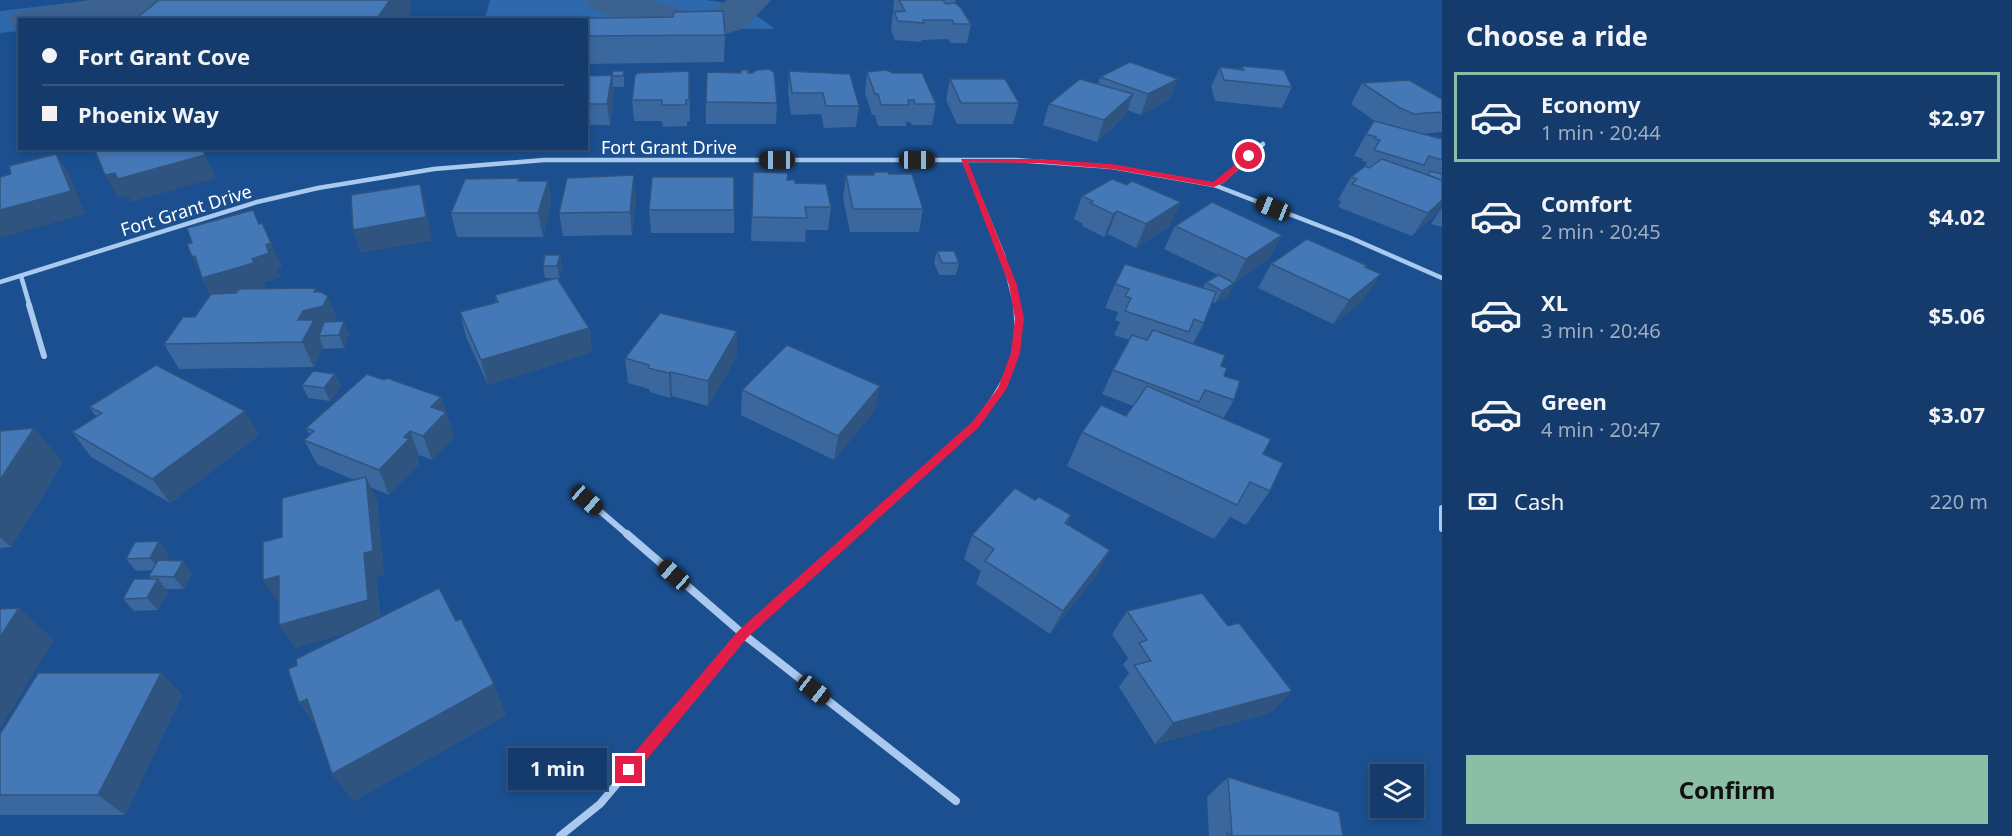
<!DOCTYPE html>
<meta charset="utf-8">
<style>
body{margin:0;font-family:"Noto Sans",sans-serif;background:#214673;color:#f1f3f6;height:100vh;display:flex;flex-direction:column;font-size:22px;white-space:nowrap}
*{box-sizing:border-box;margin:0}
p{font-size:20px;color:#9dadc1}
.icon{flex:none;width:33px;height:33px;fill:none;stroke:currentColor;stroke-width:2;stroke-linecap:round;stroke-linejoin:round}
.map{position:relative;flex:1;overflow:hidden}
.panel{display:flex;flex-direction:column;background:#143b6b;width:570px}
.panel>*{flex:none}
.guide{position:absolute;left:18px;top:18px;width:570px;height:132px;border-radius:0px;box-shadow:0 3px 9px #0003,0 0 0 2px #33557e;display:grid;align-content:center;height:132px;padding:0 24px;background:#143b6b}
.fabs{position:absolute;left:1370px;top:764px;display:grid;gap:12px}
.fabs a{display:grid;place-items:center;width:54px;height:54px;border-radius:0px;background:#143b6b;box-shadow:0 3px 9px #0003,0 0 0 2px #33557e;font-size:30px}
.end{position:absolute;width:27px;height:27px;margin:-14px;border:8px solid #e11d48;background:#fff;box-shadow:0 0 0 3px #fff}
.from{border-radius:50%}
.bubble{position:absolute;height:42px;border-radius:0px;background:#143b6b;box-shadow:0 3px 9px #0003,0 0 0 2px #33557e;font-size:20px;font-weight:700;line-height:42px;text-align:center}
.car{position:absolute;width:18px;height:36px;margin:-18px -9px;border-radius:8px;box-shadow:0 0 4px 2px #0007;background:linear-gradient(#222 24%,#8ab4d8 0 40%,#222 0 76%,#8ab4d8 0 86%,#222 0)}
.guide b{display:flex;align-items:center;gap:21px;height:57px;font-size:22px}
.guide b+b{border-top:2px solid #33557e}
.guide i{width:15px;height:15px;background:#f1f3f6}
ul{padding:0;list-style:none}
li{display:flex;align-items:center;gap:18px;height:90px;margin:0 12px 9px;padding:0 12px;border:3px solid transparent;border-radius:0px}
li div{flex:1}
li b{display:block;font-size:22px}
li em{font-style:normal;font-weight:700}
li.current{border-color:#8abfa5}
li>.icon{width:54px;height:54px;stroke-width:1.5}
h2{padding:0 24px;font-size:27px;line-height:72px}
.pay{display:flex;align-items:center;gap:15px;height:66px;padding:0 24px;font-size:22px}
.pay p{margin-inline-start:auto}
.button{display:flex;gap:12px;margin-top:auto;padding:12px 24px}
.button a{flex:1;height:69px;border-radius:0px;background:#8abfa5;color:#111;font-size:24px;font-weight:700;line-height:69px;text-align:center}
main{display:flex;flex:1;min-height:0}
.map>svg:first-child{display:block}
.green{fill:#2e69ad}
.lines{fill:none;stroke-linecap:round;stroke-linejoin:round}
.river{fill:#3c6290;fill-rule:evenodd}
.street-far2{stroke:#a9c9ee;stroke-width:4.5}
.street-far1{stroke:#a9c9ee;stroke-width:6}
.street{stroke:#a9c9ee;stroke-width:8}
.wall{fill:#3a679d}
.shaded-wall{fill:#305480}
.building{fill:#4478b7;stroke:#305480;stroke-width:1.5}
.route{fill:#e11d48}
.labels{text-anchor:middle;dominant-baseline:central;stroke-width:4.5;stroke-linejoin:round;paint-order:stroke}
.far-street-label{font-size:18px;fill:#fff;stroke:#1b4f8f}
</style>
<main>
<div class="map">
<svg width="1442" height="836" viewBox="0 0 1442 836">
<rect width="100%" height="100%" fill="#1b4f8f"/>
<!-- green -->
<g class="green">
<polygon points="96,0 200,0 130,9 118,19 20,20 19,31 0,33 0,11"/>
<path d="M490 0H705C737 4 749 9 775 29L587 28 586 20H490L485 18Z"/>
</g>
<g class="lines">
<!-- river -->
<g class="river">
<polygon points="90,0 211,0 205,9 134,20 20,20 20,30 15,29 9,20 15,11"/>
<path d="M586 0C605 0 628 0 647 0 675 5 702 23 727 0H771L745 28 719 36 704 37 669 32 636 23 592 9Z"/>
</g>
<!-- street-far2 -->
<g class="street-far2">
<polyline points="964,160 1003,255 1016,307"/>
<polyline points="1214,185 1222,181 1263,144"/>
<polyline points="21,276 30,307"/>
<polyline points="0,282 257,202 318,188 434,169 544,160 1015,160 1112,167 1214,185 1351,238 1442,278"/>
</g>
<!-- street-far1 -->
<g class="street-far1">
<polyline points="29,305 44,356"/>
<polyline points="587,500 629,536"/>
<polyline points="1442,508 1442,529"/>
<path d="M852 536 976 424C1006 382 1022 359 1016 305"/>
</g>
<!-- street -->
<g class="street">
<polyline points="627,534 743,634 956,801"/>
<polyline points="560,836 600,804 743,634 854,534"/>
</g>
</g>
<!-- wall -->
<g class="wall">
<polygon points="894,0 956,0 955,4 971,24 967,43 951,43 948,39 922,40 921,42 895,40 891,31"/>
<polygon points="586,20 725,35 724,62 586,64"/>
<polygon points="1242,66 1292,87 1282,108 1215,101 1211,87 1220,67 1241,69"/>
<polygon points="624,71 624,87 613,87 614,96 610,125 586,125 586,76 612,75"/>
<polygon points="689,71 690,121 687,121 687,126 663,127 662,121 634,121 632,100"/>
<polygon points="789,71 859,106 856,127 824,128 821,114 791,115 788,92"/>
<polygon points="867,72 936,104 932,125 912,125 910,122 906,122 906,126 878,126 875,115 872,115 865,93"/>
<polygon points="748,73 777,103 776,124 706,124 706,102"/>
<polygon points="1100,77 1170,99 1141,115 1127,110 1126,115 1097,142 1043,125 1049,104 1098,84"/>
<polygon points="950,79 1019,103 1013,124 957,124 946,100"/>
<polygon points="1362,83 1442,99 1442,132 1421,134 1442,139 1442,204 1434,216 1412,236 1338,207 1341,201 1338,200 1351,177 1364,167 1367,162 1362,161 1363,159 1354,156 1366,134 1376,122 1351,104"/>
<polygon points="753,172 787,180 795,183 831,207 828,230 806,230 805,242 751,241"/>
<polygon points="874,172 889,174 923,209 919,232 850,232 843,198 846,175 873,175"/>
<polygon points="519,178 519,181 548,181 551,204 543,237 457,237 451,213"/>
<polygon points="1082,196 1170,226 1136,248 1108,234 1104,237 1082,226 1083,224 1074,219"/>
<polygon points="636,198 632,235 563,236 559,213"/>
<polygon points="1442,207 1442,227 1431,224"/>
<polygon points="649,210 734,210 734,233 651,233"/>
<polygon points="260,224 282,267 276,268 280,277 264,282 265,287 258,289 318,292 337,321 349,334 344,348 324,349 323,347 314,367 179,369 164,344 195,317 210,294 202,278"/>
<polygon points="1175,226 1282,235 1269,258 1234,283 1228,296 1215,303 1212,302 1204,323 1193,344 1221,366 1234,400 1223,419 1263,454 1270,491 1246,525 1230,517 1214,539 1067,466 1082,432 1126,416 1133,406 1102,394 1113,370 1129,340 1114,335 1120,322 1115,320 1118,312 1105,308 1115,284 1203,288 1206,282 1218,275 1164,249"/>
<polygon points="937,251 959,263 956,275 939,275 934,263"/>
<polygon points="560,255 562,268 559,278 558,278 589,328 592,352 488,385 466,337 460,312 496,302 495,295 554,278 545,278 543,266"/>
<polygon points="1271,264 1366,268 1365,298 1333,324 1258,288"/>
<polygon points="737,356 708,406 672,396 670,398 650,392 649,389 628,383 625,358"/>
<polygon points="335,374 341,387 330,401 308,398 302,385"/>
<polygon points="384,380 441,397 454,437 432,460 419,455 417,458 419,464 389,495 370,487 377,501 384,575 376,577 380,617 456,621 506,715 354,801 332,774 315,724 299,703 297,665 351,631 295,648 279,604 282,537 354,480 317,464 304,440 310,435 306,428"/>
<polygon points="742,390 875,410 834,460 741,415"/>
<polygon points="89,407 259,435 170,503 91,457 72,432 97,417"/>
<polygon points="0,431 63,462 11,547 0,548"/>
<polygon points="1035,500 1071,515 1067,524 1097,574 1050,634 976,584 981,571 964,559 972,535"/>
<polygon points="169,554 165,560 183,561 192,573 184,589 165,589 168,592 158,610 134,611 123,599 152,579 149,576 153,570 136,571 126,559"/>
<polygon points="1127,611 1228,626 1292,691 1270,713 1155,744 1119,687 1129,673 1123,665 1128,658 1112,634"/>
<polygon points="161,673 182,695 125,815 0,815 0,734"/>
<polygon points="1228,777 1343,836 1209,836 1207,797"/>
</g>
<!-- shaded-wall -->
<g class="shaded-wall">
<polygon points="390,0 409,0 412,11 406,20 376,20"/>
<polygon points="612,75 614,96 610,125 607,104"/>
<polygon points="1178,79 1170,99 1141,115 1148,94"/>
<polygon points="1133,94 1126,115 1097,142 1104,120"/>
<polygon points="56,154 70,176 85,214 0,238 0,210"/>
<polygon points="205,155 216,178 131,202 128,196 118,198 105,175"/>
<polygon points="634,175 636,198 632,235 630,212"/>
<polygon points="548,181 551,204 543,237 538,213"/>
<polygon points="420,184 426,207 432,241 361,253 353,230"/>
<polygon points="1442,200 1442,204 1434,216 1412,236 1428,213"/>
<polygon points="1181,202 1170,226 1136,248 1146,224"/>
<polygon points="1117,211 1108,234 1104,237 1113,214"/>
<polygon points="1282,235 1269,258 1234,283 1246,259"/>
<polygon points="271,243 282,267 276,268 280,277 264,282 265,287 214,302 192,257 252,259 266,245"/>
<polygon points="560,255 562,268 559,278 557,266"/>
<polygon points="1381,274 1365,298 1333,324 1349,300"/>
<polygon points="1234,283 1228,296 1215,303 1222,291"/>
<polygon points="316,288 323,305 328,296 338,321 333,330 319,336 323,347 314,367 302,342 298,320"/>
<polygon points="344,321 349,334 344,348 339,335"/>
<polygon points="589,328 592,352 488,385 481,360"/>
<polygon points="737,331 737,356 708,406 708,381"/>
<polygon points="671,372 672,396 670,398 669,373"/>
<polygon points="335,374 341,387 330,401 324,388"/>
<polygon points="880,386 875,410 834,460 838,436"/>
<polygon points="441,397 454,437 432,460 423,436 431,407"/>
<polygon points="245,411 259,435 170,503 152,479"/>
<polygon points="34,428 63,462 11,547 0,537 0,480"/>
<polygon points="410,431 419,455 417,458 419,464 389,495 379,470 404,437"/>
<polygon points="366,477 377,501 384,575 376,577 380,623 295,648 279,625 364,553"/>
<polygon points="159,541 169,554 160,570 150,558"/>
<polygon points="1110,550 1097,574 1050,634 1063,611"/>
<polygon points="183,561 192,573 184,589 174,577"/>
<polygon points="279,576 295,599 279,604 263,580"/>
<polygon points="158,579 168,592 158,610 147,598"/>
<polygon points="19,608 54,640 0,729 0,637"/>
<polygon points="161,673 182,695 125,815 98,795"/>
<polygon points="494,684 506,715 354,801 332,774"/>
<polygon points="1292,691 1270,713 1155,744 1173,723"/>
<polygon points="307,699 322,733 299,703"/>
</g>
<!-- building -->
<g class="building">
<polygon points="159,0 390,0 376,20 134,20"/>
<polygon points="899,0 943,0 946,4 955,3 961,8 971,24 954,24 952,20 923,20 924,23 898,21 894,12 905,11"/>
<polygon points="723,11 725,35 586,36 586,20 525,20 525,19 673,17 674,12"/>
<polygon points="1130,62 1178,79 1148,94 1100,77"/>
<polygon points="1242,66 1284,70 1292,87 1224,80 1220,67 1244,70"/>
<polygon points="769,69 774,72 777,103 706,102 707,72 741,73 741,70 748,70 748,73 752,73 757,70"/>
<polygon points="886,70 893,73 922,73 936,104 915,104 914,100 908,100 909,105 881,105 878,94 875,94 867,72"/>
<polygon points="613,71 624,71 623,76 612,76"/>
<polygon points="689,71 689,100 686,100 686,105 662,105 662,100 632,100 635,75 638,73"/>
<polygon points="789,71 850,74 859,106 826,106 823,93 792,93"/>
<polygon points="612,75 607,104 586,104 586,76"/>
<polygon points="950,79 1005,79 1019,103 961,103"/>
<polygon points="1080,79 1133,94 1104,120 1049,104"/>
<polygon points="1409,80 1442,99 1442,112 1414,114 1400,108 1362,83"/>
<polygon points="1374,121 1442,139 1442,160 1429,156 1424,165 1374,150 1380,140 1375,139 1376,137 1366,134"/>
<polygon points="94,148 201,148 205,155 118,179 115,173 105,175"/>
<polygon points="56,154 71,191 0,210 0,177 11,174 9,166"/>
<polygon points="1382,159 1442,180 1442,200 1428,213 1352,184 1357,179 1351,177 1365,166 1369,168"/>
<polygon points="1430,171 1442,174 1442,180 1428,175"/>
<polygon points="753,172 788,173 787,180 795,180 795,183 826,184 831,207 805,207 807,218 752,217"/>
<polygon points="874,172 888,172 889,174 912,174 923,209 853,209 846,175 874,175"/>
<polygon points="634,175 630,212 559,213 567,178"/>
<polygon points="652,177 734,177 734,210 649,210"/>
<polygon points="519,178 518,181 548,181 538,213 451,213 465,179"/>
<polygon points="1112,179 1127,185 1132,181 1181,202 1146,224 1117,211 1113,214 1090,203 1093,201 1082,196"/>
<polygon points="420,184 426,217 353,230 351,195"/>
<polygon points="1212,202 1282,235 1246,259 1175,226"/>
<polygon points="253,210 259,224 262,223 271,243 266,245 269,253 252,259 254,263 202,278 195,256 192,257 187,244 192,243 187,228"/>
<polygon points="1307,239 1368,266 1365,267 1381,274 1349,300 1271,264"/>
<polygon points="937,251 954,251 959,263 942,263"/>
<polygon points="545,255 560,255 557,266 543,266"/>
<polygon points="1125,264 1216,292 1204,323 1194,319 1189,332 1125,311 1131,298 1125,296 1129,289 1115,284"/>
<polygon points="1219,275 1234,283 1222,291 1206,282"/>
<polygon points="557,278 589,328 481,360 460,312 498,302 495,295"/>
<polygon points="316,288 314,292 321,292 328,296 323,306 303,311 298,320 314,320 302,342 164,344 183,317 195,317 211,294 236,293 239,289"/>
<polygon points="660,313 737,331 708,381 671,372 669,373 648,368 649,365 625,358"/>
<polygon points="344,321 339,335 319,336 324,322"/>
<polygon points="1153,330 1225,355 1221,366 1227,368 1224,376 1240,381 1234,400 1205,390 1199,402 1113,370 1132,335 1147,340"/>
<polygon points="787,345 880,386 838,436 742,390"/>
<polygon points="156,365 245,411 152,479 72,432 102,413 89,407"/>
<polygon points="313,371 335,374 324,388 302,385"/>
<polygon points="367,374 384,380 387,378 441,397 431,407 446,412 423,436 410,431 404,437 409,439 379,470 304,440 314,431 306,428"/>
<polygon points="1147,386 1271,439 1263,454 1283,463 1270,491 1250,482 1237,505 1082,432 1101,405 1126,416"/>
<polygon points="34,428 0,480 0,431"/>
<polygon points="366,477 373,551 364,553 368,600 279,625 279,576 263,580 263,542 282,537 282,498"/>
<polygon points="1015,488 1035,500 1039,497 1071,515 1065,523 1110,550 1063,611 985,561 994,549 972,535"/>
<polygon points="159,541 150,558 126,559 135,542"/>
<polygon points="158,560 183,561 174,577 149,576"/>
<polygon points="134,579 158,579 147,598 123,599"/>
<polygon points="439,588 456,621 461,619 494,684 332,774 307,699 299,703 288,669 297,665 296,659"/>
<polygon points="1202,593 1228,626 1239,623 1292,691 1173,723 1134,665 1151,661 1139,643 1147,640 1127,611"/>
<polygon points="19,608 0,637 0,609"/>
<polygon points="38,673 161,673 98,795 0,795 0,734"/>
<polygon points="1228,777 1339,812 1343,836 1227,836 1227,833 1232,835"/>
</g>
<!-- route -->
<polygon class="route" points="1247,155 1252,156 1225,182 1214,187 1112,169 1038,163 968,162 1017,285 1024,318 1020,353 1007,388 979,427 747,638 634,775 629,777 624,775 622,770 624,765 738,631 972,422 998,388 1011,353 1015,318 1009,285 961,159 1038,159 1112,164 1213,182"/>
<g class="labels">
<!-- far-street labels -->
<g class="far-street-label">
<text x="669" y="147">Fort Grant Drive</text>
<text transform="translate(186 210) rotate(-17)">Fort Grant Drive</text>
</g>
</g>
</svg>
<div class="fabs">
<a><svg class="icon" aria-label="layers" viewBox="0 0 24 24"><path d="M12 4l9 5-9 5-9-5zM3 14l9 5 9-5"/></svg></a>
</div>
<i class="end from" style="left:1249px;top:156px"></i>
<i class="end" style="left:629px;top:770px"></i>
<div class="bubble" style="left:508px;top:748px;width:99px">1 min</div>
<i class="car" style="left:777px;top:160px;rotate:270deg"></i>
<i class="car" style="left:917px;top:160px;rotate:90deg"></i>
<i class="car" style="left:1273px;top:208px;rotate:292deg"></i>
<i class="car" style="left:587px;top:500px;rotate:131deg"></i>
<i class="car" style="left:674px;top:575px;rotate:311deg"></i>
<i class="car" style="left:814px;top:690px;rotate:128deg"></i>
<div class="guide">
<b><i class="from"></i>Fort Grant Cove</b>
<b><i></i>Phoenix Way</b>
</div>
</div>
<section class="panel">
<h2>Choose a ride</h2>
<ul>
<li class="current"><svg class="icon" aria-label="car" viewBox="0 0 24 24"><path d="M5 17H2v-5l4-1 3-4h7l3 4 3 1v5h-3M9 17h6M6 11h13"/><circle cx="7" cy="17" r="2"/><circle cx="17" cy="17" r="2"/></svg><div><b>Economy</b><p>1 min · 20:44</p></div><em>$2.97</em></li>
<li><svg class="icon" aria-label="car" viewBox="0 0 24 24"><path d="M5 17H2v-5l4-1 3-4h7l3 4 3 1v5h-3M9 17h6M6 11h13"/><circle cx="7" cy="17" r="2"/><circle cx="17" cy="17" r="2"/></svg><div><b>Comfort</b><p>2 min · 20:45</p></div><em>$4.02</em></li>
<li><svg class="icon" aria-label="car" viewBox="0 0 24 24"><path d="M5 17H2v-5l4-1 3-4h7l3 4 3 1v5h-3M9 17h6M6 11h13"/><circle cx="7" cy="17" r="2"/><circle cx="17" cy="17" r="2"/></svg><div><b>XL</b><p>3 min · 20:46</p></div><em>$5.06</em></li>
<li><svg class="icon" aria-label="car" viewBox="0 0 24 24"><path d="M5 17H2v-5l4-1 3-4h7l3 4 3 1v5h-3M9 17h6M6 11h13"/><circle cx="7" cy="17" r="2"/><circle cx="17" cy="17" r="2"/></svg><div><b>Green</b><p>4 min · 20:47</p></div><em>$3.07</em></li>
</ul>
<div class="pay"><svg class="icon" aria-label="cash" viewBox="0 0 24 24"><path d="M3 7h18v10H3z"/><circle cx="12" cy="12" r="2"/></svg>Cash<p>220 m</p></div>
<div class="button"><a>Confirm</a></div>
</section>
</main>
